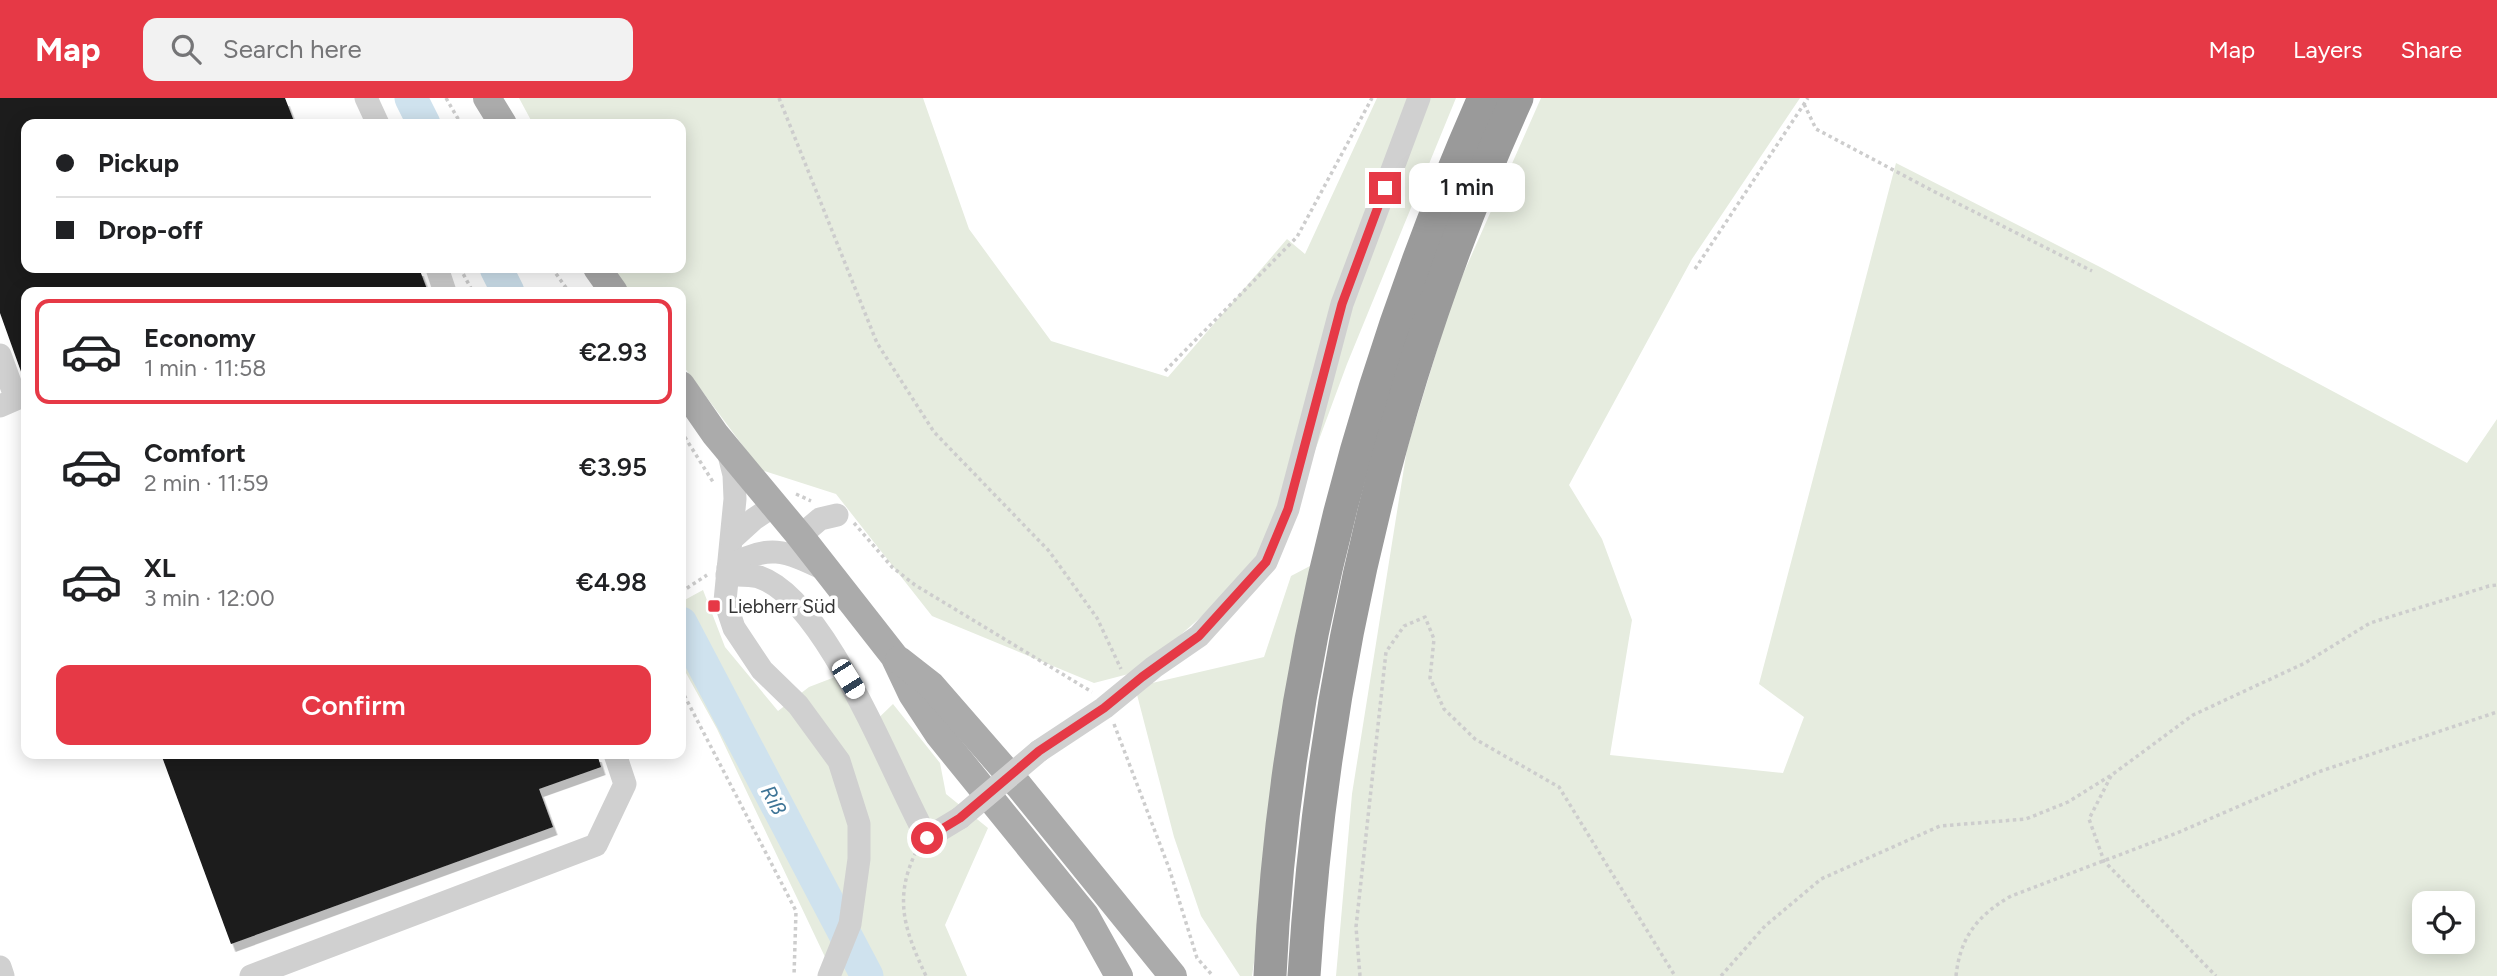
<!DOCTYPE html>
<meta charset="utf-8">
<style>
body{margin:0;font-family:Figtree,sans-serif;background:#f2f2f2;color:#202124;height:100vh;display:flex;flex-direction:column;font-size:26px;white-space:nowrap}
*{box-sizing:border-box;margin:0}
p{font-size:23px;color:#757577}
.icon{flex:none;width:38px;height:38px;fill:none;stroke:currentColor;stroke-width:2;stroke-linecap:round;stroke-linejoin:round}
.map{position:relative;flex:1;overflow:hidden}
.side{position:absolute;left:21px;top:189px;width:665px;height:472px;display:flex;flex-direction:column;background:#fff;border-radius:14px;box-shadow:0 4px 18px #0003}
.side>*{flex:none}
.guide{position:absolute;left:21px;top:21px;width:665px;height:154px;border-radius:14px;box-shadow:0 4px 18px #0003;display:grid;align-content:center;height:154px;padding:0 35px;background:#fff}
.fabs{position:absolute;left:2412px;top:793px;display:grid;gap:14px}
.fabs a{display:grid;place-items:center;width:63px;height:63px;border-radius:14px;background:#fff;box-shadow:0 4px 18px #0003;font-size:35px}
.end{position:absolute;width:32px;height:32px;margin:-16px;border:9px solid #e63946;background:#fff;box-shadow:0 0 0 4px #fff}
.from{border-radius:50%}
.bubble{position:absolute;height:49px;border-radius:14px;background:#fff;box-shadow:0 4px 18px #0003;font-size:23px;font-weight:600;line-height:49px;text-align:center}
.car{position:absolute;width:21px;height:42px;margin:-21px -10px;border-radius:9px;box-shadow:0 0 5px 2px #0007;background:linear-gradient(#fff 24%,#345 0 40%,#fff 0 76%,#345 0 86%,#fff 0)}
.guide b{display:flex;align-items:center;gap:24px;height:66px;font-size:26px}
.guide b+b{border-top:2px solid #e0e0e0}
.guide i{width:18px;height:18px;background:#202124}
ul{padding:12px 0 0;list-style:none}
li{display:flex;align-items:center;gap:21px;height:105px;margin:0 14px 10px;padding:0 21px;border:4px solid transparent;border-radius:14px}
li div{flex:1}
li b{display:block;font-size:26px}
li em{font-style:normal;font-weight:600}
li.on{border-color:#e63946}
li>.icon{width:63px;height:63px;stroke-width:1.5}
.button{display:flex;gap:14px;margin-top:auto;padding:14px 35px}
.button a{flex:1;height:80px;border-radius:14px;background:#e63946;color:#fff;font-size:28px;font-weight:600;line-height:80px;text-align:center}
header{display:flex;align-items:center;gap:42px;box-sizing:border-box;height:98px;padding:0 35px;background:#e63946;color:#fff}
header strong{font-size:33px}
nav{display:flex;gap:38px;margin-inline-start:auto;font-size:24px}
.search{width:490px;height:63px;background:#f2f2f2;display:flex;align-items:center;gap:18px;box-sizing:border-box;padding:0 24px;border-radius:14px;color:#757577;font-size:26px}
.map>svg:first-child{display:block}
.green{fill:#e6ecdf;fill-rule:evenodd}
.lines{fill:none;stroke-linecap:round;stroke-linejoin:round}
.river{stroke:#cfe2ee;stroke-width:33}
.building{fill:#1a1a1a;filter:url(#shadow)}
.path{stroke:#cdcdcd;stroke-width:3.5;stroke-dasharray:3.5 3.5;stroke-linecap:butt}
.minor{stroke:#d0d0d0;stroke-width:23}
.major{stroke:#ababab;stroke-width:28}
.highway{stroke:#9a9a9a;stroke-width:33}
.minor-bridge{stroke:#d0d0d0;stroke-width:23}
.route{stroke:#e63946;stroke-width:9}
.poi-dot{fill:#e63946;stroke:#fff;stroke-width:2.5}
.labels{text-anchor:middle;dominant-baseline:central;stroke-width:7;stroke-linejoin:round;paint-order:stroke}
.poi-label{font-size:19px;fill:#333;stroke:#fff;text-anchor:start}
.water-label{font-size:21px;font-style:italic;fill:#3f7597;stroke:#fff}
</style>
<header>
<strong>Map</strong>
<div class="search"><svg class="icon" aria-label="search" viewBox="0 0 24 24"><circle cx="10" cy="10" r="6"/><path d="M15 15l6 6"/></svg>Search here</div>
<nav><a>Map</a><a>Layers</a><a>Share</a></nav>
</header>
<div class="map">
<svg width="2497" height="878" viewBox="0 0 2497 878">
<defs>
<filter id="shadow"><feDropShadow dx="4.5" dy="8" stdDeviation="0" flood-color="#0004"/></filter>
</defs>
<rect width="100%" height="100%" fill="#fff"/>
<!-- green -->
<g class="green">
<polygon points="519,0 923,0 969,131 1051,243 1168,279 1287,141 1305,156 1377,0 1456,0 1347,266 1307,374 1247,478 1140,573 1094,585 932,518 836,396 761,372 681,265 681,194 628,194 610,170 681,170 681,26 533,26"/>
<path d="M1541 0H1800L1692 161 1569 387 1602 441 1632 522 1610 657 1783 675 1804 619 1759 586 1896 65 2100 169 2467 365 2497 321V878H1336L1352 696 1407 351 1453 199ZM2424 805H2462V844H2424Z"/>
<polygon points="1310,468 1274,698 1264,797 1252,878 1240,878 1201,818 1174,739 1135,589 1264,559 1291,478"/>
<polygon points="703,492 725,549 778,613 809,589 835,579 864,634 893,606 940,665 946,696 988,730 945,827 967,878 834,878 717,631 681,566 681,504"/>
</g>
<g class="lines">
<!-- river -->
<g class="river">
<polyline points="411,0 424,26"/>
<polyline points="496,170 508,194"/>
<polyline points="681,525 867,878"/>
</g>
</g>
<!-- building -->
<g class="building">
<polygon points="0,0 285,0 295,26 26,26 26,170 419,170 428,194 26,194 24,282 0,215"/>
<polygon points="161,656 597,656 601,669 539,691 553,729 231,846"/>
</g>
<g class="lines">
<!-- path -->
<g class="path">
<polyline points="446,0 461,26"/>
<polyline points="779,0 877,245 934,334 1049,453 1097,520 1121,571"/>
<polyline points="1804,6 1816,31 1933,93 2092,173"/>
<polyline points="460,170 473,194"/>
<polyline points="552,170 569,194"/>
<polyline points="1695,171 1808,0"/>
<polyline points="1165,273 1297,139 1372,0"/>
<polyline points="681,333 713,384"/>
<polyline points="796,396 811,403"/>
<polyline points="854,425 892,469 915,487 1092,594"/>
<polyline points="681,494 707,477"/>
<polyline points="681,591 796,813 794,878"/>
<polyline points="1114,626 1169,770 1197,860 1213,878"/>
<polyline points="2111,678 2089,721 2104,763 2216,878"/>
<path d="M916 754C893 801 905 833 926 878"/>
<polyline points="1360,878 1356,829 1386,554 1404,528 1425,519 1434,541 1430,580 1444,611 1475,641 1559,689 1675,878"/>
<polyline points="1721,878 1765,828 1821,781 1940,728 2026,721 2068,704 2113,676 2193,617 2305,565 2370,525 2489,488 2497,487"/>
<path d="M1956 878C1960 839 1978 817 2011 798L2177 735 2318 674 2497 614"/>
</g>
<!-- minor -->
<g class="minor">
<polyline points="366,0 378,26"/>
<polyline points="437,170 445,194"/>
<polyline points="0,257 16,301 0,308"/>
<polyline points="728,353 734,377 735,401 725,503 734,530 762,572 798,607 839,663 859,726 859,761 850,826 829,878"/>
<polyline points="800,438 820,421 837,417"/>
<polyline points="732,441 754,421 775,407"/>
<path d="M728 470C768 444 786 453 826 472"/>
<path d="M727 477C736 477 749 476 759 479 827 502 892 677 927 740L960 720"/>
<polyline points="1039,653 1104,610 1154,569 1199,538 1266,464 1288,411 1342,206 1419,0"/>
<polyline points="0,869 3,878"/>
<polyline points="251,878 596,747 625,686 615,656"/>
</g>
<!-- major -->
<g class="major">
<polyline points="487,0 503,26"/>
<polyline points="597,170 614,194"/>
<polyline points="681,287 715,336 800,438 894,558 912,596 939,637 1085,817 1119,878"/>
<polyline points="899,562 931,587 1019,688 1173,878"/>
</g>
<!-- highway -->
<g class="highway">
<path d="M1270 878C1284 573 1361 279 1484 0"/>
<path d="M1304 878C1323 571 1390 280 1517 0"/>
</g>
<!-- minor-bridge -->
<polyline class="minor-bridge" points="960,720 1039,653"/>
</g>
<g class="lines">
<!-- route -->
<polyline class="route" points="927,740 960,720 1039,653 1104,610 1142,579 1199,538 1266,464 1288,411 1342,206 1385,90"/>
</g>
<!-- markers -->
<rect class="poi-dot" x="707" y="501" width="14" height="14" rx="3.5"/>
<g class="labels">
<!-- poi labels -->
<g class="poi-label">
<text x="728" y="508">Liebherr Süd</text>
</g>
<!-- water labels -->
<g class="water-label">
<text transform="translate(774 702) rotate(62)">Riß</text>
</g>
</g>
</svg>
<div class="fabs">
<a><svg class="icon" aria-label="locate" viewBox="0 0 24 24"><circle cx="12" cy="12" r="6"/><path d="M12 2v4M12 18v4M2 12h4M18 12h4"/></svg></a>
</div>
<i class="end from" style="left:927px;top:740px"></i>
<i class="end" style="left:1385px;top:90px"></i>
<div class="bubble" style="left:1409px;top:65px;width:116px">1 min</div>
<i class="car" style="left:848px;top:581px;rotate:148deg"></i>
<div class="guide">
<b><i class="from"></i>Pickup</b>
<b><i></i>Drop-off</b>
</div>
<section class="side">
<ul>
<li class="on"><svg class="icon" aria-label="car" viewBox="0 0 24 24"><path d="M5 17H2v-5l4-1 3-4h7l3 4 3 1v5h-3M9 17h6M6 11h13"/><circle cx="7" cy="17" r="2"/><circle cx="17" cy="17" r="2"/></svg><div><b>Economy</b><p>1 min · 11:58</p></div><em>€2.93</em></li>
<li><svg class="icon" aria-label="car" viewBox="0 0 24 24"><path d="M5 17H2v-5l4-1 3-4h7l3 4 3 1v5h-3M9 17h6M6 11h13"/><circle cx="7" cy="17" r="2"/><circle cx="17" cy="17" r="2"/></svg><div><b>Comfort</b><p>2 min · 11:59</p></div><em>€3.95</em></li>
<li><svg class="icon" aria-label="car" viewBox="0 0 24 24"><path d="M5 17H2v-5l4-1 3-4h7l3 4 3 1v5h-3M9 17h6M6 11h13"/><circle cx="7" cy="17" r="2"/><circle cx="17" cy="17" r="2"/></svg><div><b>XL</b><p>3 min · 12:00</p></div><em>€4.98</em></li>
</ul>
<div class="button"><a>Confirm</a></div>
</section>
</div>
